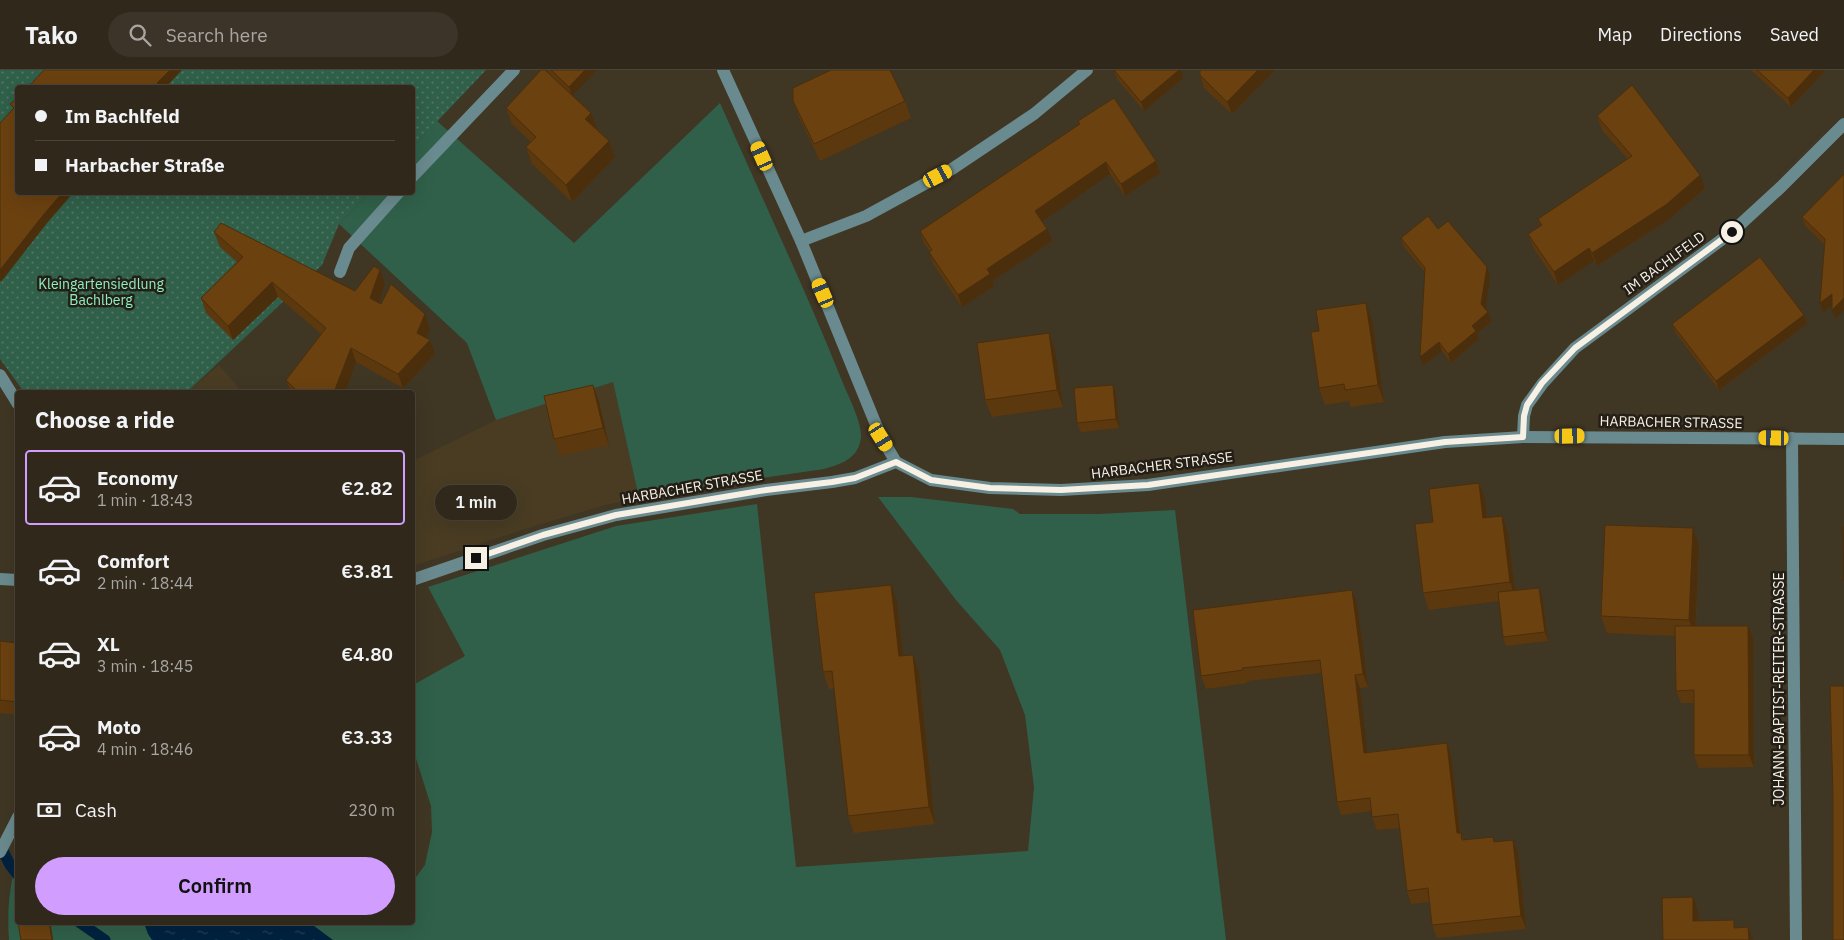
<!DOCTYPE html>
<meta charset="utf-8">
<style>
body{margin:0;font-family:"IBM Plex Sans",sans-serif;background:#3c3428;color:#f1f3f6;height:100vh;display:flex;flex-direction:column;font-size:19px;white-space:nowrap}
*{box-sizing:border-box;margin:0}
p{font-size:16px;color:#a8a6a3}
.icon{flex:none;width:28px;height:28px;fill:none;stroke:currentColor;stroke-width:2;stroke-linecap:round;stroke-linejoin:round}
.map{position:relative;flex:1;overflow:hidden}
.drawer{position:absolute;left:15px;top:320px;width:400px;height:535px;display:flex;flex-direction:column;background:#30281b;border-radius:5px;box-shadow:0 5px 20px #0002,0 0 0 1px #4b443a}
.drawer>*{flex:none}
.banner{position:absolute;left:15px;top:15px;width:400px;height:110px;border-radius:5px;box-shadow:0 5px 20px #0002,0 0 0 1px #4b443a;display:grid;align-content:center;height:110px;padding:0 20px;background:#30281b}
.end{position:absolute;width:22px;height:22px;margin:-11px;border:6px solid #f7f0e5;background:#111;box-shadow:0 0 0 2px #111}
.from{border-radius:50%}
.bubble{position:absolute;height:35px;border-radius:18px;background:#30281b;box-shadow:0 5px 20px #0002,0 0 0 1px #4b443a;font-size:16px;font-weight:600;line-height:35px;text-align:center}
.car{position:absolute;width:15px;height:30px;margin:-15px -8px;border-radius:6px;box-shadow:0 0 4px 1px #0007;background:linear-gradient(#f5c518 24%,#345 0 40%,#f5c518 0 76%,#345 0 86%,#f5c518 0)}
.banner b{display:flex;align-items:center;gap:18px;height:48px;font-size:19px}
.banner b+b{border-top:1px solid #4b443a}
.banner i{width:12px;height:12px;background:#f1f3f6}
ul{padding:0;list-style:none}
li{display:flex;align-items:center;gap:15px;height:75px;margin:0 10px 8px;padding:0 10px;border:2px solid transparent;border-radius:5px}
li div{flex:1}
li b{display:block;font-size:19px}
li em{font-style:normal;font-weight:600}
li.on{border-color:#d19dfe}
li>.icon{width:45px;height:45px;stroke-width:1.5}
h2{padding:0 20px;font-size:22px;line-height:60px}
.pay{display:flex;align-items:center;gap:12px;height:55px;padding:0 20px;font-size:19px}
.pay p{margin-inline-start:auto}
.action{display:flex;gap:10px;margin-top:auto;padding:10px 20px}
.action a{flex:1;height:58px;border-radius:30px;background:#d19dfe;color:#111;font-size:20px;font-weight:600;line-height:58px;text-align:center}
header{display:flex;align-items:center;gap:30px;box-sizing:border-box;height:70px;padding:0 25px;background:#30281b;border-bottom:1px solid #4b443a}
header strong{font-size:24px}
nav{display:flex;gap:28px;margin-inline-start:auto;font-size:18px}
.search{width:350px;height:45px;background:#3c3428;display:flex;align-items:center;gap:12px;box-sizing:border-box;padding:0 18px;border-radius:28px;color:#a8a6a3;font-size:19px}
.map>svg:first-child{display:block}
.built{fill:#493c23}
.green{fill:#30604a}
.garden{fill:url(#garden-dots)}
.water{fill:url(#water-ripples)}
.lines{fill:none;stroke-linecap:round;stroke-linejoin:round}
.stream{stroke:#00223f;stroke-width:11}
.minor{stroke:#698a8e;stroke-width:12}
.wall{fill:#5c380e}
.shaded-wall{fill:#4b2e0b}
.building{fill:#6b4110;stroke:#4b2e0b}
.route{stroke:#f7f0e5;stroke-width:6}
.labels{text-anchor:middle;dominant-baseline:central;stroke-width:5;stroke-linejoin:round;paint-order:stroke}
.street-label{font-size:14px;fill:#f7f0e5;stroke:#231e16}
.park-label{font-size:14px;fill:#8ef0c2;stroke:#231e16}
</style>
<header>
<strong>Tako</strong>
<div class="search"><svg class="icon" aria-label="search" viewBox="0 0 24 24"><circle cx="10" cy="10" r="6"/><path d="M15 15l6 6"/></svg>Search here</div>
<nav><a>Map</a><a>Directions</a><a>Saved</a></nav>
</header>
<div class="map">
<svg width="1844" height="870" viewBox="0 0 1844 870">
<defs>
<pattern id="garden-dots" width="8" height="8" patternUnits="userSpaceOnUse" patternTransform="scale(1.25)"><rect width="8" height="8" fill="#30604a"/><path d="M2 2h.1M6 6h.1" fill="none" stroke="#4f7764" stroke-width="1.8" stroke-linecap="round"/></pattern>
<pattern id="water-ripples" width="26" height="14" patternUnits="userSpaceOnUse" patternTransform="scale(1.25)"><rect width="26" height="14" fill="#00223f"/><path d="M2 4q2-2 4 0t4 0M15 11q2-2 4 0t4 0" fill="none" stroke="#26425b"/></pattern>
</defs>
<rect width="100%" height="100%" fill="#403624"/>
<!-- built -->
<g class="built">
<polygon points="219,295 242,322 187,322"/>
<polygon points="613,312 639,428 605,435 528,458 413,496 413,391 496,350"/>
</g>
<!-- green -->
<g class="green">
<path d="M720 33C760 124 803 214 840 306 846 322 862 351 861 367 859 388 842 394 824 399L671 421 639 428 613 312 496 350 467 273 339 154 369 123 412 122 413 77 437 51 574 173Z"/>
<path d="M878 427H911L1013 439 1020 444H1098L1175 440 1226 870H9C7 841 9 818 17 790L18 852H412L413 811 425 795 432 762 431 736 413 679V615L465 586 428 517 616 456 757 434 796 797 1028 781 1034 717 1025 645 1000 580 956 530Z"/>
</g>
<!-- garden -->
<polygon class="garden" points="0,0 486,0 413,77 412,18 18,18 18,122 369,123 339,154 322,195 187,322 24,322 0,289"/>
<!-- water -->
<polygon class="water" points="144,853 310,853 333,870 152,870 148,864"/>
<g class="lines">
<!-- stream -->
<g class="stream">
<polyline points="0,775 10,795 18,805"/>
<polyline points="79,852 105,870"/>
</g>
<!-- minor -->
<g class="minor">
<polyline points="723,0 801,171 881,367 896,392"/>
<polyline points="412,107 514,0"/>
<polyline points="801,171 866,146 952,99 1034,44 1087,0"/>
<polyline points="340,202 349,178 399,122"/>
<polyline points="0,305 18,334"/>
<polyline points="1523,367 1524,346 1527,335 1543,313 1575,278 1732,162 1781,117 1844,54"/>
<polyline points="1792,368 1796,870"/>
<polyline points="0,509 18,510"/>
<polyline points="412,510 543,465 616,445 766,420 832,412 855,408 896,392 931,410 990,418 1061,420 1148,415 1445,372 1523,367 1844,369"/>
<polyline points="0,782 18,747"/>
</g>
</g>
<!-- wall -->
<g class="wall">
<polygon points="547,0 597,0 572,25 591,43 597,59 609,71 615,87 572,132 532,94 526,77 531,72 512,54 506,38 548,3"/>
<polygon points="1114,0 1183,8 1144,41 1117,9"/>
<polygon points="1200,0 1275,0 1232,44 1204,18 1200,5"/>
<polygon points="1751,0 1826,0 1791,37"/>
<polygon points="793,31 905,31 911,48 820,91 799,47"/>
<polygon points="1597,46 1705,118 1672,147 1597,196 1594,191 1558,215 1533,177 1528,164 1541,156 1538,149 1628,89 1602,60"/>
<polygon points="1078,51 1156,91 1160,103 1125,126 1110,104 1042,151 1052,171 992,211 994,216 962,237 934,195 929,182 930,182 924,173 920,161 1079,55"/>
<polygon points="1844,104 1844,240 1836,249 1832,235 1823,242 1824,174 1805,156 1802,147"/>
<polygon points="1438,159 1487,197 1490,206 1485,239 1492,251 1477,263 1479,269 1451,293 1442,281 1423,295 1425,202 1404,177 1401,168"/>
<polygon points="214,162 355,221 380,200 385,214 378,233 425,244 430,259 426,268 435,284 403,318 356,292 345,322 291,322 286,310 321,264 278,227 233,270 206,243 201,228 237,192 220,177"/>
<polygon points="1366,233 1372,250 1384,332 1351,337 1349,331 1325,335 1319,318"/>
<polygon points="1804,245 1807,254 1719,320 1675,262 1672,254"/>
<polygon points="1049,263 1055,280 1063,337 992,347 985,330"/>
<polygon points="1116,323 1119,358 1081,362 1077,353"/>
<polygon points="599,332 609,375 560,386 554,369"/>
<polygon points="1479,413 1485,430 1487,447 1502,446 1508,463 1515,520 1539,518 1542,526 1548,571 1506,576 1503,567 1499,531 1429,540 1423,523 1433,452"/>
<polygon points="1693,458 1699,475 1696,556 1748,556 1753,568 1754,697 1699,698 1694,685 1694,633 1681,633 1676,621 1675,566 1607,563 1601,546"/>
<polygon points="897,532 903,586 919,602 935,754 854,763 848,746 834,618 829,619 823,602"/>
<polygon points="1357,533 1368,617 1360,618 1367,682 1447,673 1451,686 1461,763 1464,770 1495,772 1518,783 1526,859 1437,868 1432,855 1430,832 1411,834 1407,821 1400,758 1377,760 1372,747 1372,741 1341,745 1337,732 1322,603 1247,611 1247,613 1206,619 1201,606"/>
<polygon points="0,571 18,573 18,645 0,643"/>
<polygon points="18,758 18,774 14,765"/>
</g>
<!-- shaded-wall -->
<g class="shaded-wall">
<polygon points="170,0 182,0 165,18 159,18 157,13"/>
<polygon points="585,0 597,0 572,26 569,17"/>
<polygon points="1179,0 1181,0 1183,8 1144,41 1141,32"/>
<polygon points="1258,0 1275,0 1232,44 1227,32"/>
<polygon points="1814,0 1826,0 1791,37 1788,28"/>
<polygon points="591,43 597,59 585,49"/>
<polygon points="609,71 615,87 572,132 566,115"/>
<polygon points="1156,91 1160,103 1125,126 1121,114"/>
<polygon points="1106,92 1110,104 1040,153 1035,141"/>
<polygon points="1700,105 1705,118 1672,147 1597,196 1592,183"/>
<polygon points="63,122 74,122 47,153 1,212 0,210 0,200 44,144"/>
<polygon points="1047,159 1052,171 992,211 994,216 962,237 958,225 987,199"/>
<polygon points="1589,178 1594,191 1558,215 1554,202"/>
<polygon points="1487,197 1490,206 1485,243 1481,234"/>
<polygon points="380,200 385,214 375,243 370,228"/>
<polygon points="272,212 278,227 233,270 228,256"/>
<polygon points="1832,224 1835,233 1823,242 1820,233"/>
<polygon points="1844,228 1844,240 1836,249 1832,240"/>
<polygon points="1366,233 1372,250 1384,332 1378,315"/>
<polygon points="1488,242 1492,251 1477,263 1479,269 1451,293 1448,284 1472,256"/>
<polygon points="425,244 430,259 422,278 417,263"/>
<polygon points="1804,245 1807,254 1719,320 1716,311"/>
<polygon points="1049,263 1055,280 1063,337 1057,320"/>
<polygon points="430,270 435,284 403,318 398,304"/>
<polygon points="1439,272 1442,281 1423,295 1420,287"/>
<polygon points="351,278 356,292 345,322 334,322"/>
<polygon points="593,315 599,332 609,375 603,358"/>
<polygon points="1113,315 1116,323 1119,358 1116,349"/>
<polygon points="1479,413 1485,430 1489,465 1483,448"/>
<polygon points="1502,446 1508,463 1516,529 1510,512"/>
<polygon points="1693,458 1699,475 1695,567 1689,550"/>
<polygon points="891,515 897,532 905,603 899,586"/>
<polygon points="1539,518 1542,526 1548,571 1545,562"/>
<polygon points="1352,520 1357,533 1368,617 1363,604"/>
<polygon points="1748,556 1753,568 1754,697 1749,685"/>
<polygon points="913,585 919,602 935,754 929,737"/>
<polygon points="1355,605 1360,618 1369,696 1364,683"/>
<polygon points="1447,673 1451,686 1462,776 1457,763"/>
<polygon points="1513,770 1518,783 1526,859 1521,846"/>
<polygon points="1693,827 1698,842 1699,866 1693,851"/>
<polygon points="49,852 50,852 51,856 53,870 52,870"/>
<polygon points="1748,857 1753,870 1749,870"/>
</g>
<!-- building -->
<g class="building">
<polygon points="44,0 170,0 157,13 162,18 27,18"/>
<polygon points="541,0 545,0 591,43 585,49 609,71 566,115 526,77 536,67 506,38"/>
<polygon points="551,0 585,0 569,17"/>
<polygon points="831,0 890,0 905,31 814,74 793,31 793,18"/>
<polygon points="1114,0 1179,0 1141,32"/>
<polygon points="1200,0 1258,0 1227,32 1200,5"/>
<polygon points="1757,0 1814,0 1788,28"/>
<polygon points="1632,15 1700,105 1667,134 1592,183 1589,178 1554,202 1528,164 1542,155 1538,149 1632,86 1597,46"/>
<polygon points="18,27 18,122 63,122 44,144 0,200 0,53 14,38 10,34"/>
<polygon points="1114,28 1156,91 1121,114 1106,92 1035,141 1047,159 987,199 990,204 958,225 929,182 932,180 920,161 1080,54 1078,51"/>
<polygon points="1844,104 1844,228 1832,240 1832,224 1820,233 1825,169 1802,147"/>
<polygon points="1428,146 1438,159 1448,151 1487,197 1481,234 1488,242 1472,256 1476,261 1448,284 1439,272 1420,287 1425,198 1401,168"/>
<polygon points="221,153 355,221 374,196 380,200 370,228 381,234 391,214 425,244 417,263 430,270 398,304 351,278 334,322 298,322 286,310 326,258 272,212 228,256 201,228 243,187 214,162"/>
<polygon points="1760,187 1804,245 1716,311 1672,254"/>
<polygon points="1366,233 1378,315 1345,320 1344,314 1319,318 1311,262 1319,261 1316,240"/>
<polygon points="1049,263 1057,320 985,330 977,273"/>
<polygon points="593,315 603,358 554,369 544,326"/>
<polygon points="1113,315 1116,349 1077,353 1074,318"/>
<polygon points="1479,413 1483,448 1502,446 1510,512 1423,523 1415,454 1433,452 1429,419"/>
<polygon points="1605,455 1693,458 1689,550 1601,546"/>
<polygon points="1843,457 1844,457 1844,511"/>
<polygon points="891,515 899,586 913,585 929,737 848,746 832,601 823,602 814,523"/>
<polygon points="1539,518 1545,562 1503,567 1498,522"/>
<polygon points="1352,520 1363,604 1355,605 1364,683 1447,673 1457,763 1461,763 1462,770 1493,767 1494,772 1513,770 1521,846 1432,855 1428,818 1407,821 1398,744 1372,747 1370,728 1337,732 1320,590 1242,598 1243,600 1201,606 1193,540"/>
<polygon points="1675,556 1748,556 1749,685 1694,685 1694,620 1676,621"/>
<polygon points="0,571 18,573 18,632 0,630"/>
<polygon points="1830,616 1844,616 1844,870 1833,870 1833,725"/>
<polygon points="18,758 18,767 14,765"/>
<polygon points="1693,827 1693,851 1734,850 1734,858 1748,857 1749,870 1663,870 1662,828"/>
<polygon points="49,852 52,870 21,870 18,853"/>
</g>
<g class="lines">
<!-- route -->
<polyline class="route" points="476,488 543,465 616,445 766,420 832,412 855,408 896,392 931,410 990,418 1061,420 1148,415 1445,372 1523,367 1524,346 1527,335 1542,313 1575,278 1732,162"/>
</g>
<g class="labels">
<!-- street labels -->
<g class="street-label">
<text transform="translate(1664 193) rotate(-36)">IM BACHLFELD</text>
<text transform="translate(1671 352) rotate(1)">HARBACHER STRASSE</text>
<text transform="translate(1162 395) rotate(-7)">HARBACHER STRASSE</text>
<text transform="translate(692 417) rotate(-10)">HARBACHER STRASSE</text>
<text transform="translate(1779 619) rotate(-90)">JOHANN-BAPTIST-REITER-STRASSE</text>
</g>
<!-- park labels -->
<g class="park-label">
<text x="101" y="214">Kleingartensiedlung<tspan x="101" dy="16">Bachlberg</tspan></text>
</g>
</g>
</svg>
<i class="end from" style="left:1732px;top:162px"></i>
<i class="end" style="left:476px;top:488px"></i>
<div class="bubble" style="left:435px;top:415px;width:82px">1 min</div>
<i class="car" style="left:762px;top:86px;rotate:336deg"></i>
<i class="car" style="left:938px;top:106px;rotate:62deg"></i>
<i class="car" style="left:823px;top:223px;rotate:337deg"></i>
<i class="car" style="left:1570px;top:366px;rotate:89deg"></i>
<i class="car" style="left:881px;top:367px;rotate:148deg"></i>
<i class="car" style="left:1774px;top:368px;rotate:271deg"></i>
<div class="banner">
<b><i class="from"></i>Im Bachlfeld</b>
<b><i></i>Harbacher Straße</b>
</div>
<section class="drawer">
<h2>Choose a ride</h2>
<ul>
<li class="on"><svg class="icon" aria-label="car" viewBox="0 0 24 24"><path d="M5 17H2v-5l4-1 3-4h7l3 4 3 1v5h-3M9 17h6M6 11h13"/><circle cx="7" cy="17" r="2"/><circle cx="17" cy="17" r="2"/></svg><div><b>Economy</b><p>1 min · 18:43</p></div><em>€2.82</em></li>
<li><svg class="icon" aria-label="car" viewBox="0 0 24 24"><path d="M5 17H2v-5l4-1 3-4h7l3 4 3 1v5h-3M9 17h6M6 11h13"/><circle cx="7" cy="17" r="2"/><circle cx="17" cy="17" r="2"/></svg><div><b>Comfort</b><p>2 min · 18:44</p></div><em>€3.81</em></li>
<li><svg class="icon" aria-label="car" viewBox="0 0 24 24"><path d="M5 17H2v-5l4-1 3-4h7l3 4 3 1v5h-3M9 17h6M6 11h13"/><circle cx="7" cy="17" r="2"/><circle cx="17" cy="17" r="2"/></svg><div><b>XL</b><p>3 min · 18:45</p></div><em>€4.80</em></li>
<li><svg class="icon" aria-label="car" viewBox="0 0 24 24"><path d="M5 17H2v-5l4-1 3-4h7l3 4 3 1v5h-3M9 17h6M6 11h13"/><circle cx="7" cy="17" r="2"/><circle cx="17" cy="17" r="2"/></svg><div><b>Moto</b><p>4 min · 18:46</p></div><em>€3.33</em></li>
</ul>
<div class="pay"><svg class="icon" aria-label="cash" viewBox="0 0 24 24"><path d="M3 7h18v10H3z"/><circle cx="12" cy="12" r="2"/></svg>Cash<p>230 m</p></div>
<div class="action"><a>Confirm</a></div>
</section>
</div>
